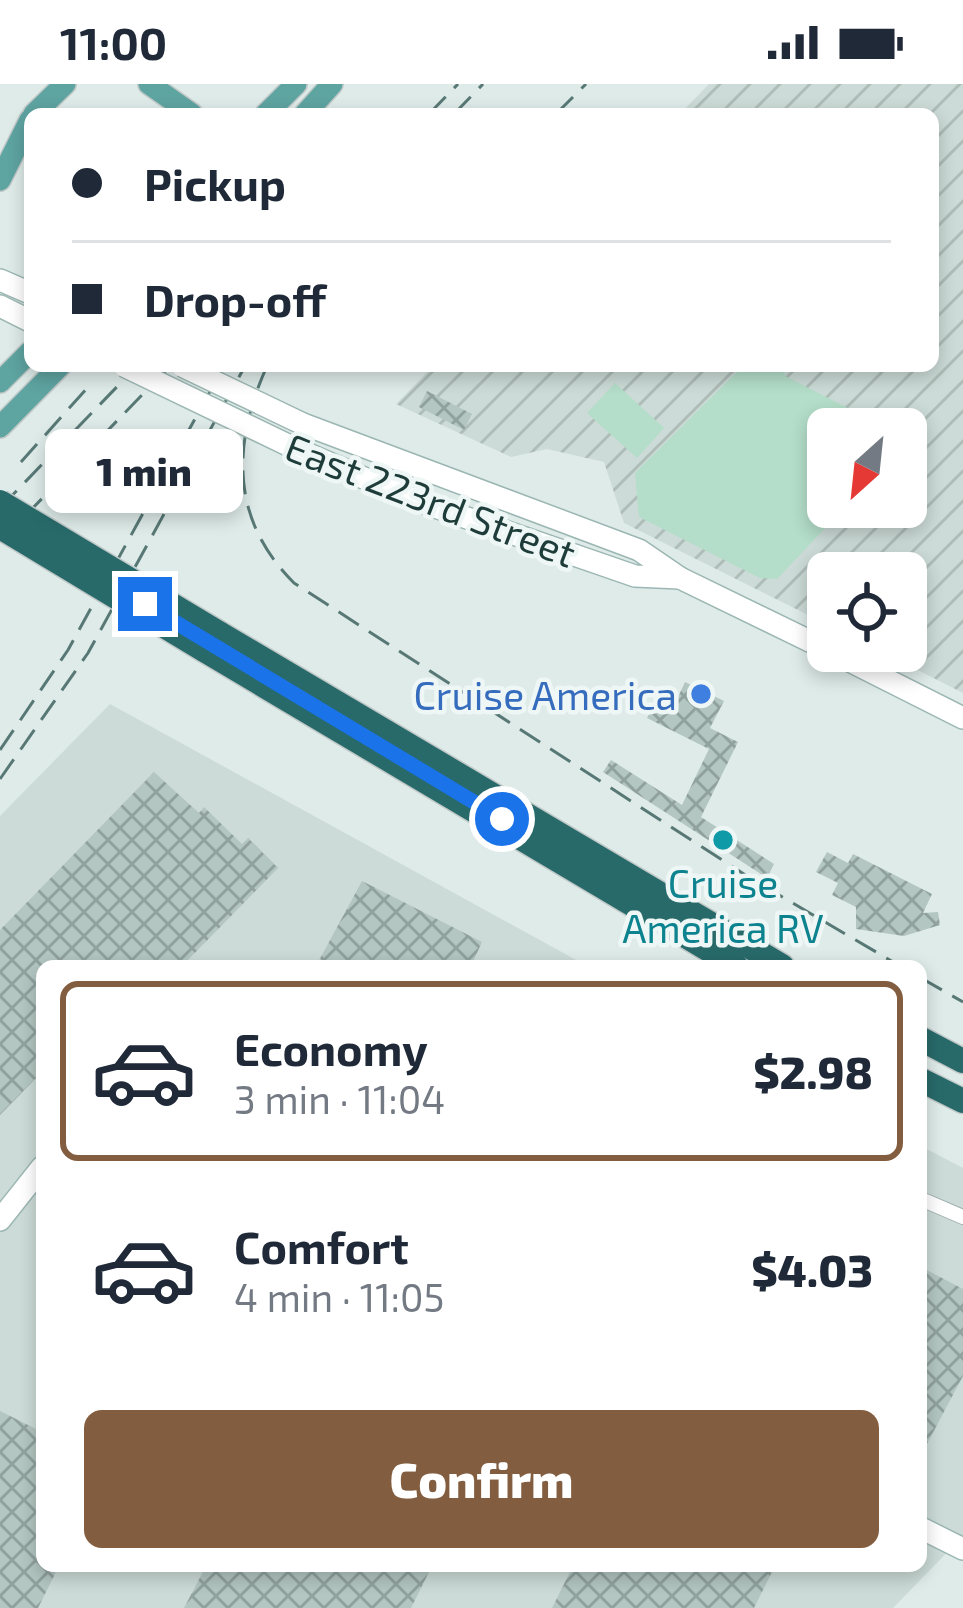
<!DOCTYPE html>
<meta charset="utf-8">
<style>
body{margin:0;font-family:"Exo 2",sans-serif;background:#f2f2f3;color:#1f2937;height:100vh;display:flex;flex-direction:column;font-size:45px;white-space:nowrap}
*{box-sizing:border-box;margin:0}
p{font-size:39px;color:#747a83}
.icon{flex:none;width:66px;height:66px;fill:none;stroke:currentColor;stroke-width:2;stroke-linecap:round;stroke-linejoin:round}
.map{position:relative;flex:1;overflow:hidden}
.side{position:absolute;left:36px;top:876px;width:891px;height:612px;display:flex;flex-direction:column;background:#fff;border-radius:18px;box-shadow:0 6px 18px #0003}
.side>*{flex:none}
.banner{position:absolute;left:24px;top:24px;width:915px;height:264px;border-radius:18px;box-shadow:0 6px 18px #0003;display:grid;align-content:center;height:264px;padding:0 48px;background:#fff}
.needle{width:78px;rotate:207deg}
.tools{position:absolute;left:807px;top:324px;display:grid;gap:24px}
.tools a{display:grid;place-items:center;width:120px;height:120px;border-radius:18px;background:#fff;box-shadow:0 6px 18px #0003;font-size:60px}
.end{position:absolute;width:54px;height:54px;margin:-27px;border:15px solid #1a73e8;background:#fff;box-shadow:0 0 0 6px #fff}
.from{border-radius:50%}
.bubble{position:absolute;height:84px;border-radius:18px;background:#fff;box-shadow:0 6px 18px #0003;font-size:39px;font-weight:800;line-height:84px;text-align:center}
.banner b{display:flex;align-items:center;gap:42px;height:114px;font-size:45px}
.banner b+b{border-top:3px solid #e0e1e3}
.banner i{width:30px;height:30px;background:#1f2937}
ul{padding:21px 0 0;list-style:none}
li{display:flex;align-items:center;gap:36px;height:180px;margin:0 24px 18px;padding:0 24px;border:6px solid transparent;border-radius:18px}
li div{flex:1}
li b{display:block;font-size:45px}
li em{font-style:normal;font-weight:800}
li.active{border-color:#835d3f}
li>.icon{width:108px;height:108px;stroke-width:1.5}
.action{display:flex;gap:24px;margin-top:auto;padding:24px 48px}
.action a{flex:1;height:138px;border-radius:18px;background:#835d3f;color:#fff;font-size:48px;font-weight:800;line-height:138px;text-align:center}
.status{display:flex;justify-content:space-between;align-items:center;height:84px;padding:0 60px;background:#fff;direction:ltr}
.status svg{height:33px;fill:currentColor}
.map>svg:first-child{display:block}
.built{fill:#ccdbd7}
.industrial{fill:url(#industrial-furrows);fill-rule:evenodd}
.grass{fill:#b4dec9}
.building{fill:url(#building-cross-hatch)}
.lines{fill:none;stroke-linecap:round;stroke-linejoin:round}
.street-casing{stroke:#a1b3b0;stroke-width:16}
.secondary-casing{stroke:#9cb7b3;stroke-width:24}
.primary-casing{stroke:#c0c8c8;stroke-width:24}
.highway-casing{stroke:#c0c8c8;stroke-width:27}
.street{stroke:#fff;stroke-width:14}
.secondary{stroke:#fff;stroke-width:21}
.primary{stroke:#5ea4a1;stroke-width:21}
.highway{stroke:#286a6a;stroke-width:24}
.rail{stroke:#587876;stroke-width:3;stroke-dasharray:24 12;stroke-linecap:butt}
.secondary-bridge-casing{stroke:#9cb7b3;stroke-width:24;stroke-linecap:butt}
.highway-bridge-casing{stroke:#c0c8c8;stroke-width:27;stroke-linecap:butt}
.secondary-bridge{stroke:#fff;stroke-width:21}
.highway-bridge{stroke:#286a6a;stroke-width:24}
.route{stroke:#1a73e8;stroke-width:15}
.shop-dot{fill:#3f7fe0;stroke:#eef7f5;stroke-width:4.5}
.culture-dot{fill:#0f9aa8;stroke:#eef7f5;stroke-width:4.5}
.labels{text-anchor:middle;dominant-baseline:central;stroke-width:9;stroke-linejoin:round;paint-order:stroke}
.street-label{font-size:39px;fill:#1e3c3a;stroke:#eef7f5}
.shop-label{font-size:39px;fill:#366cbe;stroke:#eef7f5;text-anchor:end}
.culture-label{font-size:39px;fill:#0d838f;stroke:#eef7f5}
</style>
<div class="status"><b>11:00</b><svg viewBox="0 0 49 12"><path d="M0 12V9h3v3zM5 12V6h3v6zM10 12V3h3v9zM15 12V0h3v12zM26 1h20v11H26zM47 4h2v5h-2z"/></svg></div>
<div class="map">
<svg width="963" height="1524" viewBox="0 0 963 1524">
<defs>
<pattern id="industrial-furrows" width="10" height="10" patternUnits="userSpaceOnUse" patternTransform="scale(3)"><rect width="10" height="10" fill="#ccdbd7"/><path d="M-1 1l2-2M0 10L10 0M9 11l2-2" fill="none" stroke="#afbdb9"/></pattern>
<pattern id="building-cross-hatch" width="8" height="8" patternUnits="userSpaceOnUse" patternTransform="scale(3)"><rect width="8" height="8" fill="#b3c6c1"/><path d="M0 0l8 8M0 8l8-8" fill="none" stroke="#91a29e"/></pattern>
</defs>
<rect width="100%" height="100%" fill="#deebe8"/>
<!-- built -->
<polygon class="built" points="110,620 587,882 42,882 42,1482 921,1482 921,1062 963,1084 963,1452 893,1524 0,1524 0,732"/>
<!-- industrial -->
<path class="industrial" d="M709 0H963V609L880 567H906V489H828V541L624 439 604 378 547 365 511 373 396 320 433 282H933V30H680ZM828 345H906V423H828Z"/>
<!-- grass -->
<g class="grass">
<polygon points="743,282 783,282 785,292 889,345 828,345 828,423 845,423 777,495 760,494 639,433 635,389"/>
<polygon points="615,299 664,344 637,374 587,329"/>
</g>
<!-- building -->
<g class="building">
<polygon points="427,307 472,330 464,346 419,323"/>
<polygon points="685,598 724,617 710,644 738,658 701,733 774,780 767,794 603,688 611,676 682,721 709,665 647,634 655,618 672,626"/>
<polygon points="154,688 199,729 204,723 242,760 248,754 278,784 182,882 42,882 42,988 0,1031 0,846"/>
<polygon points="827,768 848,779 853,770 932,810 923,829 938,828 940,841 904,852 856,845 856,823 832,811 838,799 816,788"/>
<polygon points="362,797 482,858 471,882 316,882"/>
<polygon points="921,1183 963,1205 963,1292 921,1371"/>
<polygon points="0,1327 42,1348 42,1482 59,1482 38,1524 0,1524"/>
<polygon points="206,1482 432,1482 411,1524 184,1524"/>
<polygon points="573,1482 775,1482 754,1524 552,1524"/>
</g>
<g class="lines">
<defs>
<polyline id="street" points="921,1115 963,1133"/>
<g id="secondary">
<polyline points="0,196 30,209"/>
<polyline points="0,222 30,237"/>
<polyline points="303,340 639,466 680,494 828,566"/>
<polyline points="292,363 415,416 635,492 680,494"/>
<polyline points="830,567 963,634"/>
<polyline points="0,1136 42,1083"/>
<polyline points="921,1444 963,1465"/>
</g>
<g id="primary">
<polyline points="149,0 192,30"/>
<polyline points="34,30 65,0"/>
<polyline points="266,30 296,0"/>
<polyline points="305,30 332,0"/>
<polyline points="0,96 30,36"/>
<polyline points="0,298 30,268"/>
<polyline points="0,343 60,282"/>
</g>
<g id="highway">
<polyline points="219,549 782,882"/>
<polyline points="204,566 736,882"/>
<polyline points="921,955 963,977"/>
<polyline points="921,996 963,1017"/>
</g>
</defs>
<!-- street casing -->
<use href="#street" class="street-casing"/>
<!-- secondary casing -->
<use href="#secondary" class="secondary-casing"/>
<!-- primary casing -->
<use href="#primary" class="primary-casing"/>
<!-- highway casing -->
<use href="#highway" class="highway-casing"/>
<!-- street -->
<use href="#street" class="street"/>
<!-- secondary -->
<use href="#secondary" class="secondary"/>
<!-- primary -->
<use href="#primary" class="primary"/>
<!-- highway -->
<use href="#highway" class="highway"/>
<!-- rail -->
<g class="rail">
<polyline points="429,30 458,0"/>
<polyline points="454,30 483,0"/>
<polyline points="556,30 586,0"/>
<path d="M267 282C232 360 230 435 294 499L750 794 900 882"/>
<polyline points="21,378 89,302"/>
<polyline points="0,424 137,282"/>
<polyline points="0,458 170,282"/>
<polyline points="0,666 68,566 224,282"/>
<polyline points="0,695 88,569 245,282"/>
<polyline points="921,894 963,918"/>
</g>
<defs>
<g id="secondary-bridge">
<polyline points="124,282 292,363"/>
<polyline points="182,282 303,340"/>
</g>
<g id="highway-bridge">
<polyline points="0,418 219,549"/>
<polyline points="0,443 204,566"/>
</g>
</defs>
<!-- secondary-bridge casing -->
<use href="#secondary-bridge" class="secondary-bridge-casing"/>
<!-- highway-bridge casing -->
<use href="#highway-bridge" class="highway-bridge-casing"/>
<!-- secondary-bridge -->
<use href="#secondary-bridge" class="secondary-bridge"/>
<!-- highway-bridge -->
<use href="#highway-bridge" class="highway-bridge"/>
</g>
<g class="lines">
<!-- route -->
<polyline class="route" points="145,520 502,735"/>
</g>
<!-- markers -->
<circle class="shop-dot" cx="701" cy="610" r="12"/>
<circle class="culture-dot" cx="723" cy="756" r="12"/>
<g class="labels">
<!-- street labels -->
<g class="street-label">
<text transform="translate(431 415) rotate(21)">East 223rd Street</text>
</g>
<!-- shop labels -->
<g class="shop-label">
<text x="677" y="610">Cruise America</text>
</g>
<!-- culture labels -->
<g class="culture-label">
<text x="723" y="798">Cruise<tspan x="723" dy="45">America RV</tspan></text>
</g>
</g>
</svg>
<div class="tools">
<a><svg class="needle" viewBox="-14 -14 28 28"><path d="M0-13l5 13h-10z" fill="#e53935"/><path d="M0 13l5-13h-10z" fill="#747a83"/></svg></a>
<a><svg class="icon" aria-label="locate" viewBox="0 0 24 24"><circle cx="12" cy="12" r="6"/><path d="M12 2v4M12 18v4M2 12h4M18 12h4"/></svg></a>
</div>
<i class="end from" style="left:502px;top:735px"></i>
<i class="end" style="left:145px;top:520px"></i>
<div class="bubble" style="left:45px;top:345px;width:198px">1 min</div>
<div class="banner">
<b><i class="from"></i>Pickup</b>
<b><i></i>Drop-off</b>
</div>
<section class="side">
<ul>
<li class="active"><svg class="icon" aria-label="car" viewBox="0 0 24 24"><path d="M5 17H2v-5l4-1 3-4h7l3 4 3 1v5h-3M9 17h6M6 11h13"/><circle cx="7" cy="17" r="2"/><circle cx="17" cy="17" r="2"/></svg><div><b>Economy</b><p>3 min · 11:04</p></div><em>$2.98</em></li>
<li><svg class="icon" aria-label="car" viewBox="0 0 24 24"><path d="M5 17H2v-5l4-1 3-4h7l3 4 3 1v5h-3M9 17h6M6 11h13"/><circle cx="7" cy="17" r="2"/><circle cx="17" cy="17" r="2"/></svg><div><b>Comfort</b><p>4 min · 11:05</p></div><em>$4.03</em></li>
</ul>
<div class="action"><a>Confirm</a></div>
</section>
</div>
